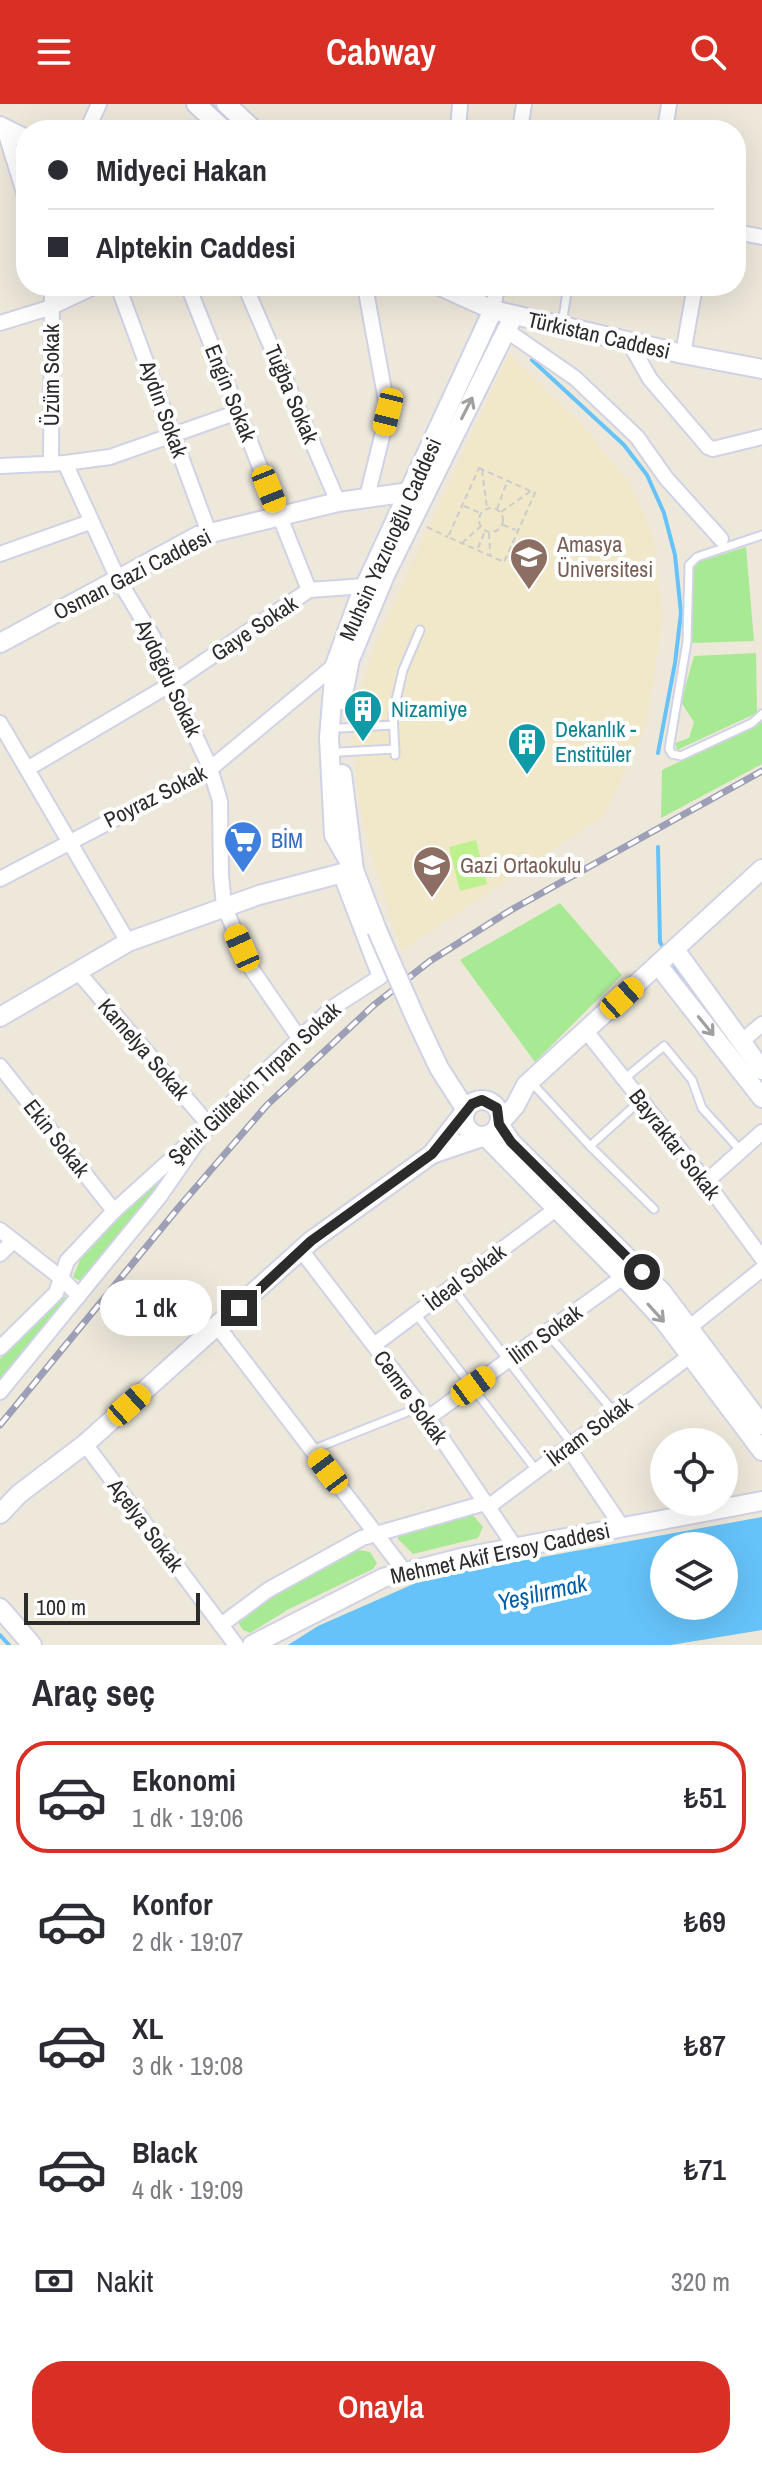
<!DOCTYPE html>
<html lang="tr">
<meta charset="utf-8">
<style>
body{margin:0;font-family:"Archivo Narrow",sans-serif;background:#f2f2f3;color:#2b2b33;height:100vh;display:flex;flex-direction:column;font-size:30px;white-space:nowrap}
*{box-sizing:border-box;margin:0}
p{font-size:26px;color:#7c7c81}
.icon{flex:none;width:44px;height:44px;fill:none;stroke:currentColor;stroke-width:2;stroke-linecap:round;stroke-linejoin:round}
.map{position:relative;height:1541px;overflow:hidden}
.side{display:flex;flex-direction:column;background:#fff;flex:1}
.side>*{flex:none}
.hud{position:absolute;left:16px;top:16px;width:730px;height:176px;border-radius:32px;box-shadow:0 8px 32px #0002;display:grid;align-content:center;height:176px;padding:0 32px;background:#fff}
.controls{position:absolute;left:650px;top:1324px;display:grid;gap:16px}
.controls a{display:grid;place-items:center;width:88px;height:88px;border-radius:50%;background:#fff;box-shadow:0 8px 32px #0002;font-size:40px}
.scale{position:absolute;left:24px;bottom:20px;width:176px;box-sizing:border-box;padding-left:8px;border:4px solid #2b2b2b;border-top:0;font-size:22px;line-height:28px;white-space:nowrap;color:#2b2b2b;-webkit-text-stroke:6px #fff;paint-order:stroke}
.end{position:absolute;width:36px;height:36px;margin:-18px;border:10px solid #2b2b2b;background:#fff;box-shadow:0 0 0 4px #fff}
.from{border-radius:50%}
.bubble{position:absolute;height:56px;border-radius:28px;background:#fff;box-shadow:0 8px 32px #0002;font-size:26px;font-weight:600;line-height:56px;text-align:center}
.car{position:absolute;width:24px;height:48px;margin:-24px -12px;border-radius:10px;box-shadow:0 0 6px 2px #0007;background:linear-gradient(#f5c518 24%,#345 0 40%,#f5c518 0 76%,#345 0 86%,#f5c518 0)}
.hud b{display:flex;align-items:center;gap:28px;height:76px;font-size:30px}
.hud b+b{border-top:2px solid #e1e1e2}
.hud i{width:20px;height:20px;background:#2b2b33}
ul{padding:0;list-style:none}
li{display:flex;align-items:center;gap:24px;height:112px;margin:0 16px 12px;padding:0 16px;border:4px solid transparent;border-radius:32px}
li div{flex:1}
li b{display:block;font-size:30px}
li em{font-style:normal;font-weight:600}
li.selected{border-color:#d93025}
li>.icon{width:72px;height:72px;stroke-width:1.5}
h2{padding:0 32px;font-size:36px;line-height:96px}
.pay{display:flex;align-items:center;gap:20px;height:88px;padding:0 32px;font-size:30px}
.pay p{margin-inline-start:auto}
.button{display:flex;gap:16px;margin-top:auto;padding:16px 32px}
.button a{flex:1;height:92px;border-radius:32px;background:#d93025;color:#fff;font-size:32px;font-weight:600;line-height:92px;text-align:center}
header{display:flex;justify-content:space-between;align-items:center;height:104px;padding:0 32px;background:#d93025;color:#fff;font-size:36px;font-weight:600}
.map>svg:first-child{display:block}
.education{fill:#f1e8c9}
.green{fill:#a8e993}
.pitch{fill:#bdf18e}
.water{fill:#65c3f9;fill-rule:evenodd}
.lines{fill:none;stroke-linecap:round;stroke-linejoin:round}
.stream{stroke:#65c3f9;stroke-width:4}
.lane-casing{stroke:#d0d2e5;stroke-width:11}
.street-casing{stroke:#d0d2e5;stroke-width:18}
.secondary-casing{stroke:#d0d2e5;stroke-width:22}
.path{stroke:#ccc;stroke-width:2;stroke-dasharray:6 4;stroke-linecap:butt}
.lane{stroke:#fff;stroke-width:7}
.street{stroke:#fff;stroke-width:14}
.secondary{stroke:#fff;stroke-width:18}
.rail-casing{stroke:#9d9fb7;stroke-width:7}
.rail{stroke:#fff;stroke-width:4;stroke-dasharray:12;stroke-linecap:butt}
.secondary-bridge-casing{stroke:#d0d2e5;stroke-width:22;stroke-linecap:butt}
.secondary-bridge{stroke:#fff;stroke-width:18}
.oneway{stroke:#a0a0a0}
.route{stroke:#2b2b2b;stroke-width:10}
.labels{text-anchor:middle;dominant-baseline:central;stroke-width:8;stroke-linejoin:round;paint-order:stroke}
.street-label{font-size:22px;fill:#2b2b2b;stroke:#fff}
.education-label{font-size:22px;fill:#785e54;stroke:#fff;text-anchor:start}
.culture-label{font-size:22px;fill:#0d838f;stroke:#fff;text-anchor:start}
.shop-label{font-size:22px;fill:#366cbe;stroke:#fff;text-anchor:start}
.water-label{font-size:24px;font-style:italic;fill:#025ea7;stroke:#fff}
</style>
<header><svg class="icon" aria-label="menu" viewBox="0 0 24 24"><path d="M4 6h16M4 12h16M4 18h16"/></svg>Cabway<svg class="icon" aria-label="search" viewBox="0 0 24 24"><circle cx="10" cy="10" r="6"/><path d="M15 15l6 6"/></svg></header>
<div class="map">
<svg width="762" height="1541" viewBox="0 0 762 1541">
<rect width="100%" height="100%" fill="#eee8db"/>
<!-- education -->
<polygon class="education" points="509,249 584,323 630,380 652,428 663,513 646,622 605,711 401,847 369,744 358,693 351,618 375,540"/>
<!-- green -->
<g class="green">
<polygon points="746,443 754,537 692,539 693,463 695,459"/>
<polygon points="756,549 757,609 677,646 675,639 689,634 694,618 681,598 694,552"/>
<polygon points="762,618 762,660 661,714 662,666"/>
<polygon points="560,799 622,871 535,958 460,856"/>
<polygon points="192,1039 82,1178 73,1173 87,1140"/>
<polygon points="61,1191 67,1194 0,1279 0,1255"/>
<polygon points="472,1410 483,1423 478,1434 413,1450 398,1435 398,1430"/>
<polygon points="359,1446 370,1448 377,1459 373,1465 289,1505 250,1529 243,1526 238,1518 240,1512 277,1487"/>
</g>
<!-- pitch -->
<polygon class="pitch" points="476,736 487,780 460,787 449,743"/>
<!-- water -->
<path class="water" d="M762 1413V1526L671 1541H288L318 1522 427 1474ZM664 1442H724V1502H664Z"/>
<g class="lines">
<!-- stream -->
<g class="stream">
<polyline points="210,0 237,26"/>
<polyline points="532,256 624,341 647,371 664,409 675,451 681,509 675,559 658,649"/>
<polyline points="658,743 660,838 665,847"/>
<polyline points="669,855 713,916"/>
<polyline points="0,1531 9,1541"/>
</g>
<defs>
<g id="lane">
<polyline points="562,220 568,182"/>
<polyline points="762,431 697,453 689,461 687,538 669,645 672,650 681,652 752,619 762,610"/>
<polyline points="341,624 393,621"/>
<polyline points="340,648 395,645"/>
<polyline points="395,651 393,609 403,566 420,526"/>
<polyline points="624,975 664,942 692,976 702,1004 741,1047"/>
<polyline points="532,979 590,1042 654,1105"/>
<polyline points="590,1042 641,996"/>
<polyline points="452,1183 572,1340"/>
<polyline points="416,1210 536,1366"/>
<polyline points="547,1229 614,1308"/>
<polyline points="312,1346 420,1303"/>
</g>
<g id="street">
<polyline points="4,24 26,95"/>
<polyline points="87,26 99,0"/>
<polyline points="458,26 460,0"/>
<polyline points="520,26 524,0"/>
<polyline points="665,26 669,0"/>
<polyline points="736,128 762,133"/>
<polyline points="118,182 209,429"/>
<polyline points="188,182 309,486"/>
<polyline points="245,182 338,398"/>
<polyline points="365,182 388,308 367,393"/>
<polyline points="493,206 497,182"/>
<polyline points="0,219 52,203 96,182"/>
<polyline points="506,226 575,274 637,333 666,374 721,435"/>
<polyline points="629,238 650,275 708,343 713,345 762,333"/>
<polyline points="683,250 695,182"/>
<polyline points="65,359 118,475 153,533 171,580 209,661 220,697 221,771 224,802 251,864 299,934"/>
<polyline points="51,360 52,182"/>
<polyline points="0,362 65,359 110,353 238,308"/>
<polyline points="0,450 90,418"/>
<polyline points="0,619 128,838"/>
<polyline points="27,665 171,580 309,486 365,482"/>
<polyline points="0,775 210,665 335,561"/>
<polyline points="586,927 706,1078 762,1154"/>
<polyline points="741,938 762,920"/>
<polyline points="0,962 114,1107"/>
<polyline points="706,1078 762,1028"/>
<polyline points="0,1126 61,1174 79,1192"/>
<polyline points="301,1146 418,1299 515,1443"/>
<polyline points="0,1150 13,1137"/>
<polyline points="218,1223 405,1468"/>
<polyline points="690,1223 762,1165"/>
<polyline points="374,1241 556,1105"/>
<polyline points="0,1244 56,1189 67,1157 114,1107 209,1021 332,904 380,873 340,769"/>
<polyline points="0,1288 160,1092 209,1021 79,869"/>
<polyline points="428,1314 623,1173"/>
<polyline points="85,1340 236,1541"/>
<polyline points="568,1343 622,1423"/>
<polyline points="488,1403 690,1252"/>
<polyline points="221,1521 268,1486 362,1434 485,1399"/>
</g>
<g id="secondary">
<polyline points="196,0 224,26"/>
<polyline points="226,0 254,26"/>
<polyline points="0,22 26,35"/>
<polyline points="440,182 493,206 683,250 762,265"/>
<polyline points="0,539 198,432 338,398 410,388"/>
<polyline points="342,596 350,555 385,471 514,211"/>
<polyline points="342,670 354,766 377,826"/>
<polyline points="762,765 526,981 515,1002 499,1020 511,1038 662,1188 762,1321"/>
<polyline points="676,847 762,966"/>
<polyline points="658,861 762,994"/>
<polyline points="0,913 128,838 259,791 354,766 334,731 329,634 335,561 359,495 493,206"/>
<polyline points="415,913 439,964 466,1006 432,1050"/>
<circle cx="482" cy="1014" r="18"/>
<polyline points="0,1410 19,1390 85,1340 311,1137 432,1050 485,1032 618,1167 665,1218 762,1347"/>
<polyline points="0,1504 32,1541"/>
<polyline points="252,1541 383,1474 465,1453 762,1397"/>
</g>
</defs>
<!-- lane casing -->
<use href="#lane" class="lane-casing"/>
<!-- street casing -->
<use href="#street" class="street-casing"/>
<!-- secondary casing -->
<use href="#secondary" class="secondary-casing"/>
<!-- path -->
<g class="path">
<polygon points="479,364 535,389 504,458 448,433"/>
<polyline points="482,366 487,404"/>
<polyline points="464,402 480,409"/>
<circle cx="491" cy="416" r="12"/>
<polyline points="497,405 507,378"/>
<polyline points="501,408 531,387"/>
<polyline points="503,421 516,426"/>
<polyline points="427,423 448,433"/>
<polyline points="489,429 490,450"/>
<polyline points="462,439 480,423"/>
<polyline points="478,444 485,427"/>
</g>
<!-- lane -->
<use href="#lane" class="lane"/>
<!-- street -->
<use href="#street" class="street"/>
<!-- secondary -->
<use href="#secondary" class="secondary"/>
<defs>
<polyline id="rail" points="0,1321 179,1103 267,1001 374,901 430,857 511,806 762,667"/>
</defs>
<!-- rail casing -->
<use href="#rail" class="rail-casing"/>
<!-- rail -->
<use href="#rail" class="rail"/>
<defs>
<polyline id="secondary-bridge" points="377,826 415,913"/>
</defs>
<!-- secondary-bridge casing -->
<use href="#secondary-bridge" class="secondary-bridge-casing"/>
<!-- secondary-bridge -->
<use href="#secondary-bridge" class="secondary-bridge"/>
</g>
<!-- one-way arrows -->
<defs><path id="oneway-shaft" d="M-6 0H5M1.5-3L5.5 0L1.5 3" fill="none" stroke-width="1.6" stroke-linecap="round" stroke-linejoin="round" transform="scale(2)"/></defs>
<g class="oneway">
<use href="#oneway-shaft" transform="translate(467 304) rotate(-63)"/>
<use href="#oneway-shaft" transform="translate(706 922) rotate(51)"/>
<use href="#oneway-shaft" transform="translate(656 1209) rotate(48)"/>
</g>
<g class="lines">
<!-- route -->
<polyline class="route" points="239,1204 311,1137 432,1050 472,1000 482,996 497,1004 499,1020 511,1038 642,1168"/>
</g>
<!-- icons -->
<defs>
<symbol id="university-pin" viewBox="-11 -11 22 30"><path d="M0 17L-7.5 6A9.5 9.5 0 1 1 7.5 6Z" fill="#8d6e63" stroke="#fff"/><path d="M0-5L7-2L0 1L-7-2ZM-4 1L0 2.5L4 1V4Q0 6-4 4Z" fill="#fff"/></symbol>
<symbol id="building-pin" viewBox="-11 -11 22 30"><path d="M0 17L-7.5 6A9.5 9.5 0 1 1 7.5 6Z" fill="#0f9aa8" stroke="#fff"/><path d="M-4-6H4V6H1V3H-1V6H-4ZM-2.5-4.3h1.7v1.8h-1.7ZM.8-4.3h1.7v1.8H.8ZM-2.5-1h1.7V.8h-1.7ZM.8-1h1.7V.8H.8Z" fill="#fff"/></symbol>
<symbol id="supermarket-pin" viewBox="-11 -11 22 30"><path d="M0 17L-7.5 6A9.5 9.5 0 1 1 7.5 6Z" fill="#3f7fe0" stroke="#fff"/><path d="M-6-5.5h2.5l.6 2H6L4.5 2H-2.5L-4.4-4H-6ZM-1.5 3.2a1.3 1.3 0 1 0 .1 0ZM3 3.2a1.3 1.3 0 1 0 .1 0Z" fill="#fff"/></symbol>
<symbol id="school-pin" viewBox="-11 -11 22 30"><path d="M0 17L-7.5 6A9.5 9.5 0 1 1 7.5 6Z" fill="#8d6e63" stroke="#fff"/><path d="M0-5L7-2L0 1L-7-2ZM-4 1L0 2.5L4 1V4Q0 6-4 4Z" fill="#fff"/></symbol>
</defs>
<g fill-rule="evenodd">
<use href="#university-pin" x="507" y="431" width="44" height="60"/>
<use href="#building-pin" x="341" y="583" width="44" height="60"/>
<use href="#building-pin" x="505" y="616" width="44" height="60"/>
<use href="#supermarket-pin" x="221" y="714" width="44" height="60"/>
<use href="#school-pin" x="410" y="739" width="44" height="60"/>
</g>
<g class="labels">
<!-- street labels -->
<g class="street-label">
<text transform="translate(599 231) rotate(13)">Türkistan Caddesi</text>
<text transform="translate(51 271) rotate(-90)">Üzüm Sokak</text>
<text transform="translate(231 289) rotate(68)">Engin Sokak</text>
<text transform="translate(292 290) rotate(67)">Tuğba Sokak</text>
<text transform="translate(164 305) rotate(70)">Aydın Sokak</text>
<text transform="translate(390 435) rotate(-66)">Muhsin Yazıcıoğlu Caddesi</text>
<text transform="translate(132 470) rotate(-27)">Osman Gazi Caddesi</text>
<text transform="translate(254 524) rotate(-34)">Gaye Sokak</text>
<text transform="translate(169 574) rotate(65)">Aydoğdu Sokak</text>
<text transform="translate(155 692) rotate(-27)">Poyraz Sokak</text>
<text transform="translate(144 945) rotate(49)">Kamelya Sokak</text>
<text transform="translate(254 979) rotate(-43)">Şehit Gültekin Tırpan Sokak</text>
<text transform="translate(57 1034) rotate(52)">Ekin Sokak</text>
<text transform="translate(675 1040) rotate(52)">Bayraktar Sokak</text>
<text transform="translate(465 1173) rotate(-37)">İdeal Sokak</text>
<text transform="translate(545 1230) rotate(-36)">İlim Sokak</text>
<text transform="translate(411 1293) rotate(54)">Cemre Sokak</text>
<text transform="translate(589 1327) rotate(-37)">İkram Sokak</text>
<text transform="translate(146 1421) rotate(53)">Açelya Sokak</text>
<text transform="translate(500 1449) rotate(-12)">Mehmet Akif Ersoy Caddesi</text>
</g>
<!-- education labels -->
<g class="education-label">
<text x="557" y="440">Amasya<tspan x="557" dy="25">Üniversitesi</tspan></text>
<text x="460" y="761">Gazi Ortaokulu</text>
</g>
<!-- culture labels -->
<g class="culture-label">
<text x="391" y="605">Nizamiye</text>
<text x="555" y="625">Dekanlık -<tspan x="555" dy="25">Enstitüler</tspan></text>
</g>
<!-- shop labels -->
<g class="shop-label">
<text x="271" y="736">BİM</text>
</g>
<!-- water labels -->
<g class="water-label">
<text transform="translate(542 1488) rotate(-13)">Yeşilırmak</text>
</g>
</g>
</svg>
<div class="controls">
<a><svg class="icon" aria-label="locate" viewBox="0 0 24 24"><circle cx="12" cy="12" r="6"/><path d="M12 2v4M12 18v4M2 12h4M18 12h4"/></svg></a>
<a><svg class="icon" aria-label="layers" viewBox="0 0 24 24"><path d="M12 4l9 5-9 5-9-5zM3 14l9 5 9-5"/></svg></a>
</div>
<div class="scale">100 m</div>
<i class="end from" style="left:642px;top:1168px"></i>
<i class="end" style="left:239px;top:1204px"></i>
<div class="bubble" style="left:100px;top:1176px;width:112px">1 dk</div>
<i class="car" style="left:388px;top:308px;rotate:194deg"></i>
<i class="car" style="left:269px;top:385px;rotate:158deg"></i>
<i class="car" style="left:242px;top:844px;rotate:336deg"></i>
<i class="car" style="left:622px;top:894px;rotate:48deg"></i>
<i class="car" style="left:473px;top:1282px;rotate:54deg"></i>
<i class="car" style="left:129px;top:1301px;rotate:48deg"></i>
<i class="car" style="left:328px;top:1367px;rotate:323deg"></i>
<div class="hud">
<b><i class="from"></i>Midyeci Hakan</b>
<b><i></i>Alptekin Caddesi</b>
</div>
</div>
<section class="side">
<h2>Araç seç</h2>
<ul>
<li class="selected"><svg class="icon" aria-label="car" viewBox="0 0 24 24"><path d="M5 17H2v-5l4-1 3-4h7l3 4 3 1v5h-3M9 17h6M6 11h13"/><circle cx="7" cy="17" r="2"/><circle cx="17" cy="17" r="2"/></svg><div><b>Ekonomi</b><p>1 dk · 19:06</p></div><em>₺51</em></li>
<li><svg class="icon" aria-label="car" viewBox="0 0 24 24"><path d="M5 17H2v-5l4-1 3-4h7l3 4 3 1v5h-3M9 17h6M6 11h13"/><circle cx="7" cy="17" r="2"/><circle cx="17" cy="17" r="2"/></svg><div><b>Konfor</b><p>2 dk · 19:07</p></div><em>₺69</em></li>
<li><svg class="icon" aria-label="car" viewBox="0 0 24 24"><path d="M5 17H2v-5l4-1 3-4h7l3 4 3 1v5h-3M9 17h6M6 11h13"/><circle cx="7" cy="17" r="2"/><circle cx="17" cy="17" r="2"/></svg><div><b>XL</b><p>3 dk · 19:08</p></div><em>₺87</em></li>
<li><svg class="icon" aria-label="car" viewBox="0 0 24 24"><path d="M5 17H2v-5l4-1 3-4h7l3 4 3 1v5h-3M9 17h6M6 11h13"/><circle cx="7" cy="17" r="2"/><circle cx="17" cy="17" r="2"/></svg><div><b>Black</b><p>4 dk · 19:09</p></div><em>₺71</em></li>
</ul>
<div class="pay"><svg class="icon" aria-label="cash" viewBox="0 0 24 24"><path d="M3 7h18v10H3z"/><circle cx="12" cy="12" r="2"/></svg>Nakit<p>320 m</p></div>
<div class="button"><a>Onayla</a></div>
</section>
